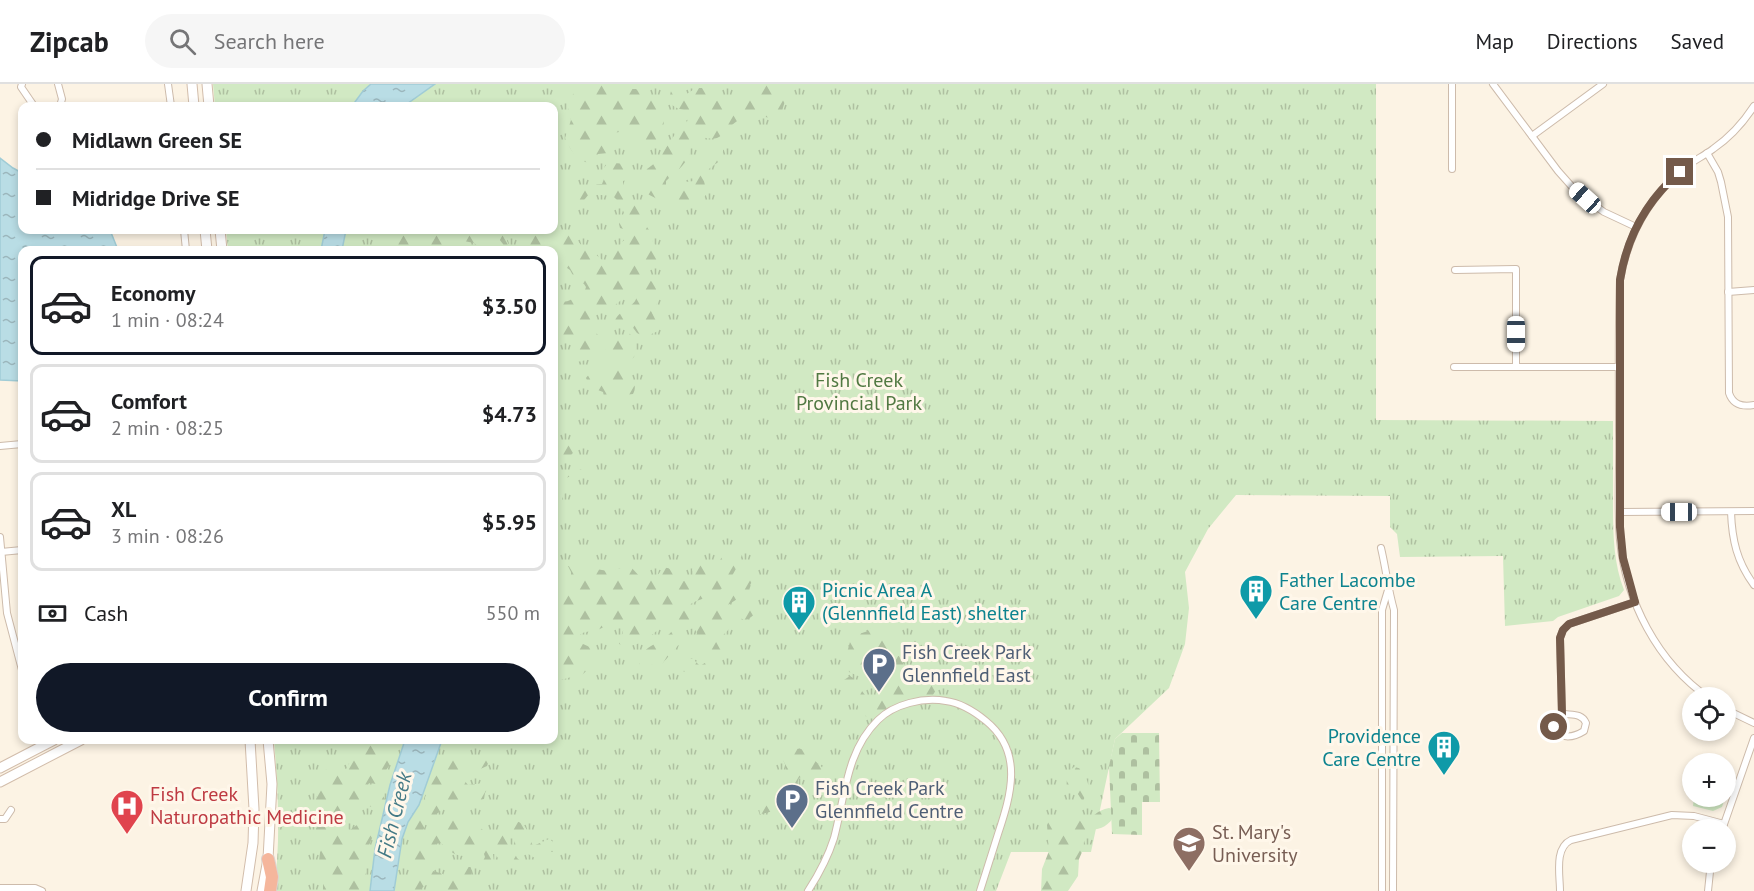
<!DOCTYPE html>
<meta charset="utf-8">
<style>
body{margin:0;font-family:"PT Sans",sans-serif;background:#f6f6f6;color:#202124;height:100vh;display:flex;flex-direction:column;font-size:22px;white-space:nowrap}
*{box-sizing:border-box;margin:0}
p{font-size:20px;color:#757577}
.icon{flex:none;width:33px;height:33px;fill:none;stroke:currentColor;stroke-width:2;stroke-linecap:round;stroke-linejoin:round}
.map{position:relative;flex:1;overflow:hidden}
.panel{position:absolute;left:18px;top:162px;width:540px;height:498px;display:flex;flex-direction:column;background:#fff;border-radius:12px;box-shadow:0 3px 9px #0003}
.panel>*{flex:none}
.guide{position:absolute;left:18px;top:18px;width:540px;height:132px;border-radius:12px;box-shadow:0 3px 9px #0003;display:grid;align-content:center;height:132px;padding:0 18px;background:#fff}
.controls{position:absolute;left:1682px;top:603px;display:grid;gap:12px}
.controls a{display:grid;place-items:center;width:54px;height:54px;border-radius:50%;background:#fff;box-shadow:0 3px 9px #0003;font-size:30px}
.end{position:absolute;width:27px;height:27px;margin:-14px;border:8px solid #745a4a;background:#fff;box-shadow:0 0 0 3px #fff}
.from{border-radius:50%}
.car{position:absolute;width:18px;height:36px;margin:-18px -9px;border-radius:8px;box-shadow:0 0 4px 2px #0007;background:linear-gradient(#fff 24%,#345 0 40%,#fff 0 76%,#345 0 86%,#fff 0)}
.guide b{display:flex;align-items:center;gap:21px;height:57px;font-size:22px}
.guide b+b{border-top:2px solid #e0e0e0}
.guide i{width:15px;height:15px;background:#202124}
ul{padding:10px 0 0;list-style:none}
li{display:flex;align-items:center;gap:18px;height:99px;margin:0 12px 9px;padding:0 6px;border:3px solid #e0e0e0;border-radius:12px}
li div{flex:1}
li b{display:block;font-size:22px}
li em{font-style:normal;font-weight:700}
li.current{border-color:#111827}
li>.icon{width:54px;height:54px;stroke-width:1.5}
.pay{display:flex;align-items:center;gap:15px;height:66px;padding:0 18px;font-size:22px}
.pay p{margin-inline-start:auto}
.primary-button{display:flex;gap:12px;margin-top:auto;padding:12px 18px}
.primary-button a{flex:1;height:69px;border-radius:36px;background:#111827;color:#fff;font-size:24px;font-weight:700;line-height:69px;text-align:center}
header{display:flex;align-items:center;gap:36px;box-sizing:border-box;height:84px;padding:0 30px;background:#fff;border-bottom:2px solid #e0e0e0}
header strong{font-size:28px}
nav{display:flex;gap:33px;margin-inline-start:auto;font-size:21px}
.search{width:420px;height:54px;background:#f6f6f6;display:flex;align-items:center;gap:15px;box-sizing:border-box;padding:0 21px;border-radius:33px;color:#757577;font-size:22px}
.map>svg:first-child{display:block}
.grass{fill:url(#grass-tufts)}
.forest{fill:url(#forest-firs)}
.cemetery{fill:url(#cemetery-stones)}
.water{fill:url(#water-ripples);stroke:#a0ccd6;stroke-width:1.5}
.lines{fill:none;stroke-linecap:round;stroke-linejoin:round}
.street-casing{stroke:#cdbbab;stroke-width:8}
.secondary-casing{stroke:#d2bdab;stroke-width:11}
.highway-casing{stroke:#dbd4d0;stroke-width:14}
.street{stroke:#fff;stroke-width:6}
.secondary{stroke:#fff;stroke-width:9}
.highway{stroke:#f5b69c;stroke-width:12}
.route{stroke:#745a4a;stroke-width:8}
.labels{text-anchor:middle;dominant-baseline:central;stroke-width:6;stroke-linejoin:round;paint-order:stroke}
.park-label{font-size:20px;fill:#517942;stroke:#fff7ea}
.culture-label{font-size:20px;fill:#0d838f;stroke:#fff7ea;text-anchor:start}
.service-label{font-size:20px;fill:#4e5e75;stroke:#fff7ea;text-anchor:start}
.health-label{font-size:20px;fill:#be3a42;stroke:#fff7ea;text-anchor:start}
.education-label{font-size:20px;fill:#785e54;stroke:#fff7ea;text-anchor:start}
.water-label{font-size:21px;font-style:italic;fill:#447a86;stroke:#fff7ea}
</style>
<header>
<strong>Zipcab</strong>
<div class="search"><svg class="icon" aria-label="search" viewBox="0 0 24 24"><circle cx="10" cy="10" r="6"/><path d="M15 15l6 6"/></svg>Search here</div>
<nav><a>Map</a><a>Directions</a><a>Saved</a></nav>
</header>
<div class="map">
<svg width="1754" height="807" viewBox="0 0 1754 807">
<defs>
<pattern id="grass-tufts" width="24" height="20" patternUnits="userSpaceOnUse" patternTransform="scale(1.5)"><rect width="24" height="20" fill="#d1e9c3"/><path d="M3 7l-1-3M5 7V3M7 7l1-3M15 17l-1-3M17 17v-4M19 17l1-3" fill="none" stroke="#aec0a0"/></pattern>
<pattern id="forest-firs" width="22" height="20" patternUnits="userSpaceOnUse" patternTransform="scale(1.5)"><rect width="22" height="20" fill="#d1e9c3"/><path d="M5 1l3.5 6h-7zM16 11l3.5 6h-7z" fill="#aec0a0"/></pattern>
<pattern id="cemetery-stones" width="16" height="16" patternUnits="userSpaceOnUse" patternTransform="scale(1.5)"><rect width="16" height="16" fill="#d1e9c3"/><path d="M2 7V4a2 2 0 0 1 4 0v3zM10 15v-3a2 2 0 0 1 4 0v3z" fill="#aec0a0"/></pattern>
<pattern id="water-ripples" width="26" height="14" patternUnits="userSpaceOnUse" patternTransform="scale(1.5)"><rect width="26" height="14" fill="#b9dde5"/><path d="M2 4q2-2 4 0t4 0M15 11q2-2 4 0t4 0" fill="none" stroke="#9bb6bc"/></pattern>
</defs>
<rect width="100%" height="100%" fill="#fcf3e4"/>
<!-- grass -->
<g class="grass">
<path d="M213 0H1376V336L1613 337C1613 361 1613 384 1613 408 1613 441 1612 475 1624 506L1619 512 1558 533 1553 537 1505 542 1503 472 1400 473 1397 450 1390 443V412L1236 411 1208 445 1185 488 1189 524 1185 560 1169 604 1115 655 1091 768H1011L996 807H274C281 756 278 706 274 656H554V166H228L226 146H554V22H215Z"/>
<polygon points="1725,688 1733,690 1722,723 1713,727 1693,722 1694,713 1725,712"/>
</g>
<!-- forest -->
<g class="forest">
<path d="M585 0 595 3 600 0H613L623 5H636L652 16 664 36 662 56 656 62 649 64C642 59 642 56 633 59L630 57 627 48 624 47 614 49 608 69 598 70 597 73 598 76 596 79C579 81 571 67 565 54L571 36 567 20 577 4Z"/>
<path d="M756 0H784L783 5 786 14 780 33 774 35C761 31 742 31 732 41 727 45 724 51 717 54 708 56 701 52 693 52 691 58 691 65 689 71 685 82 674 89 666 97V103L673 109 685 98 694 97C707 84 700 68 720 62L723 64C724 83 708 78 705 93 703 99 706 103 707 109 694 132 663 119 646 109L642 97 647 85 655 79 676 49 686 41 689 31 684 26C670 23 667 18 672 4L675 3 685 11 696 4H706L710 9 713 18 719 16C734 24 742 15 755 8Z"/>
<path d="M613 79 629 80 635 88 632 94 623 97V113L641 121 643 137 651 149 652 156 659 168 658 179 650 186 648 193 649 196 655 199 658 216 656 222 650 225 656 237 658 247 645 253 637 249 631 241 625 240 619 241 615 237C619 225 636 224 637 211 622 210 615 225 602 229 598 230 595 229 592 230 593 237 594 251 602 254 608 256 613 253 618 255L629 249C637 257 637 263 634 273 627 280 620 281 622 292L632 294C635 299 636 305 633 310L620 313 609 321H606L603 308 590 303 586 294C595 283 613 288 612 265L605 266 591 275 577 278 574 272 578 263C571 256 562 258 554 262V211C567 224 570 214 584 209L586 203 584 200 575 195 570 186 554 175V166H533L514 154 508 153 507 157 512 166H505L503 160 499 155 497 158 496 166H483L474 159 454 155 451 157V166H380L384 156 392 146H413L424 149 427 146H548L563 154 568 149 574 152 581 161 592 167 602 176 605 177 614 172 622 158 629 152 627 146 620 144 619 140 624 129 620 119 613 112 589 110 580 121C571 122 562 116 554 116V105L567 104 573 106 586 101 602 100 604 95 603 85 607 80Z"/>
<path d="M575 340 584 344 578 354 576 365 568 375 554 381V369C562 365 572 361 573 351 574 347 574 343 575 340Z"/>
<path d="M579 385 588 388 586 391C576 392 562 391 558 402L566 406 563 412 560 424 554 429V392L566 387Z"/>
<path d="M727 465 732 468 742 470C739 483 725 506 713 511 704 515 694 516 687 523L694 528C708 528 713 520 724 513 730 508 735 508 738 501 743 493 742 486 749 480L758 484C756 492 751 498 748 506 744 509 741 512 737 515 730 520 727 520 724 529L726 531 735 529 746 521 755 524V530L747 536 738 534C732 539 729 547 723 551 720 553 717 554 715 556L721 567C715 583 712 591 693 592 688 586 680 589 674 583V576L679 573 693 575 700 582 711 575 710 568 701 566 694 559 697 549 694 544 685 546C682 550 682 555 679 560 678 562 661 581 660 582 654 582 652 579 645 582L639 580C640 558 667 562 676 540L674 538C655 542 641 569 619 560 621 551 626 547 621 539 610 535 607 543 597 546 589 549 585 545 578 553L583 560 592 564C593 580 589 591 573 593 565 594 561 597 554 596V578L558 577 560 574 559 571 554 568V519L557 514 554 513V496L562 497 571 491V488L568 482H578L608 487 630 482 641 494 648 496 657 492 663 484C671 483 674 487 674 495L684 497 693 492 694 489 692 486 694 480 700 477 720 476Z"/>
<path d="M879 537H882L883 544 882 550 886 555C893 553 896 553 902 556L908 555 921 556 922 557 918 563 903 567 890 566 885 572H903V586L906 588 916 596 931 599 936 603V606L931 614 882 627 874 632 867 633C858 628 859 621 853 613 849 608 846 607 843 602L844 596 850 592 853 594 854 604 862 607 868 615 873 618 881 608 889 604C892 592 886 587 880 577L875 580C878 605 862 593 849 588L845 576 850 558 856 551 868 547 874 540Z"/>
<path d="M340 656H403L397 665 389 682 376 700 370 699 366 701 369 706 380 707 386 717 383 722C366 725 356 715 346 737L348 745 350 746 361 738 374 737C377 746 371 755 368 764 364 777 367 793 367 807H323V793L319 777 321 761 315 738 314 720 318 708V698L327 684 346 685C353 675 351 668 340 665Z"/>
<path d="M786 663 807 666 812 674 825 686V696L823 698H818C812 689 807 690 799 694 797 698 798 704 795 709 788 720 774 729 760 730L759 724 760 721 776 710 786 688V682L779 668 780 666Z"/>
<path d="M454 669 476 674 481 670H484L490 674 487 682 478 686 469 688 464 696 468 701 491 698 496 702V705L487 706 485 709 484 715 481 716 472 715 463 718 453 716 447 719 442 726 427 737 422 749 425 754C435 752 434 743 436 735L446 729 449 730 453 735C468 734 477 742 489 750L498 748 507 737C528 735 527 749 533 762L549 755 552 757 554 766 553 768H543L538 776 517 763 510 748H507L506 751 517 774 524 780V783L514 781 512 778H501L495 770H493L494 779 492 782 486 784 483 782 482 779 485 773 484 770C461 772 458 776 441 759 427 760 427 775 430 786L443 790 445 793C437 800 426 797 420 807H395L401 797 408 796C414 789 414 777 408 770L413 753V735L420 726 441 673Z"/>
<path d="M1074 683C1082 685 1078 683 1082 689 1092 701 1088 704 1083 718L1076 707 1067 705C1066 697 1067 688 1074 683Z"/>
<path d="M1109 724 1112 725 1113 734C1106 744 1098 746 1087 746L1085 749 1083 766 1079 775 1078 792 1068 807H1041L1042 785 1049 767 1047 741 1050 735 1053 734 1060 741 1066 739 1077 733 1083 740C1092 734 1097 726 1109 724Z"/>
<path d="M468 783H471C473 791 470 801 466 807H434L444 804 449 796 461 791Z"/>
</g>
<!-- cemetery -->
<polygon class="cemetery" points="1122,649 1159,649 1160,718 1142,718 1142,751 1112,750 1109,682 1115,655"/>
<!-- water -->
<g class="water">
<polygon points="371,0 435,0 404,22 352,22 363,7"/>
<polygon points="0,74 13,84 22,89 22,146 110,146 118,166 22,166 22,297 0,296"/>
<polygon points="325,146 346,146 342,166 321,166"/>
<polygon points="405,656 442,656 419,721 408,738 402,755 394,807 370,807 375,765 390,701"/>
</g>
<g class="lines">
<defs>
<g id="street">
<polyline points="22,0 21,3 34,22"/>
<polyline points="58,0 62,15 60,22"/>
<polyline points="168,0 171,22"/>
<polyline points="1493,0 1558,87 1574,105 1587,116 1604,128 1636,143"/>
<polyline points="1532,52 1603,0"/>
<path d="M1707 69 1718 88 1721 98 1728 133 1729 309C1733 321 1742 323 1754 321"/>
<polyline points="1452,85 1452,0"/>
<polyline points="184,146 186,166"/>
<polyline points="1455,186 1516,185 1516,282"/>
<polyline points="1728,208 1754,206"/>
<polyline points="1454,283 1619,283"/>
<polyline points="0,362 22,360"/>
<polyline points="1620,428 1754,427"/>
<path d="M1731 428C1732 456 1737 478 1754 501"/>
<polyline points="0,453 7,529 22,586"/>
<path d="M1381 464C1386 485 1388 505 1394 526L1393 807"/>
<polyline points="1,468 22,466"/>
<path d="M1709 614C1657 578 1626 517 1620 456 1617 420 1620 382 1619 346 1619 296 1618 246 1620 196 1628 150 1649 112 1686 83 1694 76 1704 72 1713 65 1729 54 1743 39 1754 22"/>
<polyline points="1725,625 1754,639"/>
<path d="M1565 630C1574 631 1582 630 1586 639L1584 647C1557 664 1542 636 1565 630Z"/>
<polyline points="1562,631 1560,554 1563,546 1569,540 1635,518"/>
<polyline points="0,735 5,735 11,726"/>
<polyline points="1722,746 1754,654"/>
<polyline points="0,804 35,804 42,807"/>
<path d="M808 807C819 790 828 773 834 754 845 713 846 667 878 636 894 620 923 613 946 617 961 619 975 628 986 637 1024 668 1011 711 998 750 992 769 986 788 980 807"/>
<polyline points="1382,807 1382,526 1388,506"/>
<path d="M1560 807C1560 791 1554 764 1571 756L1672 731 1694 732 1724 740"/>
<polyline points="1708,807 1711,778"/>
</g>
<g id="secondary">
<polyline points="192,0 194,22"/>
<polyline points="207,0 209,22"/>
<polyline points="205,146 207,166"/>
<polyline points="220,146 222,166"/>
<polyline points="0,684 54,656"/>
<polyline points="0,698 81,656"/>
<polyline points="246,807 253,759 254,725 250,656"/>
<polyline points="262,807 268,775 272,700 268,656"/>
</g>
<polyline id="highway" points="268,775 272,793 270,807"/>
</defs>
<!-- street casing -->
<use href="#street" class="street-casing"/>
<!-- secondary casing -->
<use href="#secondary" class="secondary-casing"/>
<!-- highway casing -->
<use href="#highway" class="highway-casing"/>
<!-- street -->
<use href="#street" class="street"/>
<!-- secondary -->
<use href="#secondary" class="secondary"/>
<!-- highway -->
<use href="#highway" class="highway"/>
</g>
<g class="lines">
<!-- route -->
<path class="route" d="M1554 643 1556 635 1562 631 1560 554 1563 546 1569 540 1635 518 1623 474 1620 443V196C1627 152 1646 117 1680 88"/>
</g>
<!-- icons -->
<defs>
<symbol id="building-pin" viewBox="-11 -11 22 30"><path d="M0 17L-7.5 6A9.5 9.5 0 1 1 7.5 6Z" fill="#0f9aa8" stroke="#fff7ea"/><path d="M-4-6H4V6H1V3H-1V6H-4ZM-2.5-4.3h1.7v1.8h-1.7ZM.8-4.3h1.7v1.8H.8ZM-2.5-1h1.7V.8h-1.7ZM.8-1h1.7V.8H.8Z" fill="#fff"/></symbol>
<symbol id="parking-pin" viewBox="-11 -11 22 30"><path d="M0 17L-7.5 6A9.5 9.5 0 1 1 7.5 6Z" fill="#5c6f8a" stroke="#fff7ea"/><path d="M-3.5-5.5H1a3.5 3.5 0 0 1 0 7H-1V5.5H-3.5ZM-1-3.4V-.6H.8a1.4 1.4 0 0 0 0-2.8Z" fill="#fff"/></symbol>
<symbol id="hospital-pin" viewBox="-11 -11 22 30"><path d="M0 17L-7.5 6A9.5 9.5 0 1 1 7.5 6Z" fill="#e0444e" stroke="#fff7ea"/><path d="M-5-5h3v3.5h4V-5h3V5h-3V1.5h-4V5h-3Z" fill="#fff"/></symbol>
<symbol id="university-pin" viewBox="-11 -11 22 30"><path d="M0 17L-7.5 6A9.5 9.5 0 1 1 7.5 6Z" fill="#8d6e63" stroke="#fff7ea"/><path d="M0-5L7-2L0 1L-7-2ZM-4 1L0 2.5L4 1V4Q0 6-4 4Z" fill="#fff"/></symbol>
</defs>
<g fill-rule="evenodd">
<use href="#building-pin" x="1237" y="488" width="38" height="52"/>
<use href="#building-pin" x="780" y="499" width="38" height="52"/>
<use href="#parking-pin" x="860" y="561" width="38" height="52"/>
<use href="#building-pin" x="1425" y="644" width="38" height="52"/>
<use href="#parking-pin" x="773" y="697" width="38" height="52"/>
<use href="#hospital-pin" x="108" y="703" width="38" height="52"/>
<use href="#university-pin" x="1170" y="740" width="38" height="52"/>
</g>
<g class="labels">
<!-- park labels -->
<g class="park-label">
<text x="859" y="296">Fish Creek<tspan x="859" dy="23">Provincial Park</tspan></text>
</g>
<!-- culture labels -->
<g class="culture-label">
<text x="1279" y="496">Father Lacombe<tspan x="1279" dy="23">Care Centre</tspan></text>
<text x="822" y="506">Picnic Area A<tspan x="822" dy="23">(Glennfield East) shelter</tspan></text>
<text x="1421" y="652" text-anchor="end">Providence<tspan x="1421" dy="23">Care Centre</tspan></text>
</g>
<!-- service labels -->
<g class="service-label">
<text x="902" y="568">Fish Creek Park<tspan x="902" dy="23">Glennfield East</tspan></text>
<text x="815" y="704">Fish Creek Park<tspan x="815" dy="23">Glennfield Centre</tspan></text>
</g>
<!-- health labels -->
<g class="health-label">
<text x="150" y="710">Fish Creek<tspan x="150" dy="23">Naturopathic Medicine</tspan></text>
</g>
<!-- education labels -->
<g class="education-label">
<text x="1212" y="748">St. Mary's<tspan x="1212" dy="23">University</tspan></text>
</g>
<!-- water labels -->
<g class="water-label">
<text transform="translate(394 731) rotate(-76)">Fish Creek</text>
</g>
</g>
</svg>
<div class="controls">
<a><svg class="icon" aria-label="locate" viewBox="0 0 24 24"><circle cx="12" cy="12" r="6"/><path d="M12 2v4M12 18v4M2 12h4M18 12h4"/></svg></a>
<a>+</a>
<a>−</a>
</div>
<i class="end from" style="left:1554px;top:643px"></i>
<i class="end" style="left:1680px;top:88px"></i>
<i class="car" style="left:1585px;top:114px;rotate:312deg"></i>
<i class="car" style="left:1516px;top:250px;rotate:180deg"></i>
<i class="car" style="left:1679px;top:428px;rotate:270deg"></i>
<div class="guide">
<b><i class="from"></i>Midlawn Green SE</b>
<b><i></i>Midridge Drive SE</b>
</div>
<section class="panel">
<ul>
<li class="current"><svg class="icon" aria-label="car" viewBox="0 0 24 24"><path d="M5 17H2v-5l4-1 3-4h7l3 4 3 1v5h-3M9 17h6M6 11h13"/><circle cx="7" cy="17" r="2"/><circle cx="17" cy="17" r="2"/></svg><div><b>Economy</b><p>1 min · 08:24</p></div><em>$3.50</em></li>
<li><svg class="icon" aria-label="car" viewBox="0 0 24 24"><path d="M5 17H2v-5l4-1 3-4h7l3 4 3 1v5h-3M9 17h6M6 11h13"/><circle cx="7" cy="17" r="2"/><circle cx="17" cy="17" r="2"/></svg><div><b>Comfort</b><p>2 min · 08:25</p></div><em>$4.73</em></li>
<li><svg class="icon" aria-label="car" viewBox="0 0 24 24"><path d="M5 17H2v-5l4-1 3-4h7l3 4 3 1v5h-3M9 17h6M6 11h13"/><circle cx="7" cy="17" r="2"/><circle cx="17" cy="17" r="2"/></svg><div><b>XL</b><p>3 min · 08:26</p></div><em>$5.95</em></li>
</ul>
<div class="pay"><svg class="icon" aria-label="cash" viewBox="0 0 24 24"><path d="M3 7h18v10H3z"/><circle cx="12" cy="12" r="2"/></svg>Cash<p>550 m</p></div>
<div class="primary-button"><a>Confirm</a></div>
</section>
</div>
